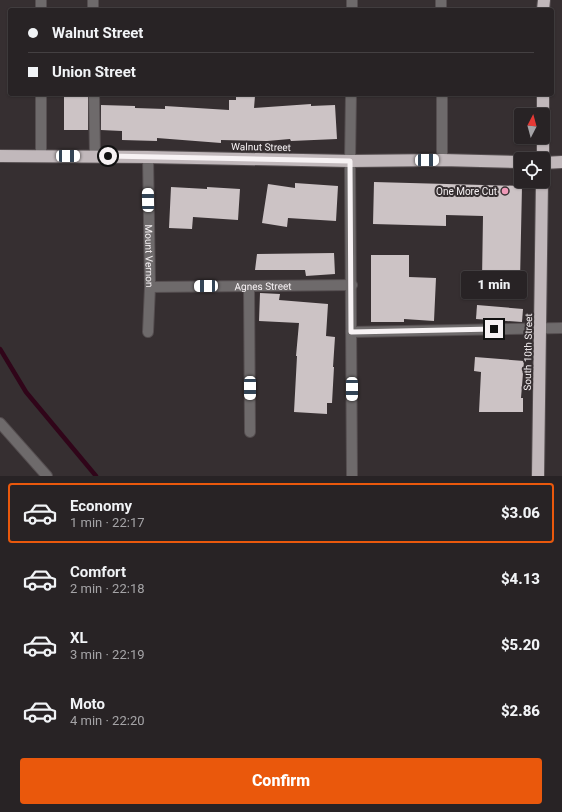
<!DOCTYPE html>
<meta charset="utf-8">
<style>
body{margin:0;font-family:Roboto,sans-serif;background:#342f32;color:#f1f3f6;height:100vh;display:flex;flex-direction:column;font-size:15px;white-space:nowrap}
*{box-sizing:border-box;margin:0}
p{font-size:13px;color:#a5a4a7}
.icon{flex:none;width:22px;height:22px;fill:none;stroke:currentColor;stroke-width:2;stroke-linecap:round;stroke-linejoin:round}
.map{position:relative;height:476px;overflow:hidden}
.panel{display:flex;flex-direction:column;background:#282325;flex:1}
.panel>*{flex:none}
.guide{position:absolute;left:8px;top:8px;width:546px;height:88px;border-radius:4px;box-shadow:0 1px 3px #0004,0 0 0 1px #444042;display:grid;align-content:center;height:88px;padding:0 20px;background:#282325}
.needle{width:26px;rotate:6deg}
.tools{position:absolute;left:514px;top:108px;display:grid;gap:8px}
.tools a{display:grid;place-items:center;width:36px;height:36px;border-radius:4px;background:#282325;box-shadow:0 1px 3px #0004,0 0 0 1px #444042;font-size:20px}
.end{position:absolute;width:18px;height:18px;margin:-9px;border:5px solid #f7f2f4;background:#111;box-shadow:0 0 0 2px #111}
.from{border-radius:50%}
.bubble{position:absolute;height:28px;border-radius:4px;background:#282325;box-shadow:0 1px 3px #0004,0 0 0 1px #444042;font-size:13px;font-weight:800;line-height:28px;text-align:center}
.car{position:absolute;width:12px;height:24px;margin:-12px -6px;border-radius:5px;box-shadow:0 0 3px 1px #0007;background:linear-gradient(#fff 24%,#345 0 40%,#fff 0 76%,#345 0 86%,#fff 0)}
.guide b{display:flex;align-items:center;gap:14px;height:38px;font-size:15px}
.guide b+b{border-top:1px solid #444042}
.guide i{width:10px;height:10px;background:#f1f3f6}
ul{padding:7px 0 0;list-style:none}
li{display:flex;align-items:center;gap:12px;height:60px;margin:0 8px 6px;padding:0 12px;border:2px solid transparent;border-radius:4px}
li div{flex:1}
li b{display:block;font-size:15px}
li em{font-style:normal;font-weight:800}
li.current{border-color:#ea580c}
li>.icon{width:36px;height:36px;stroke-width:1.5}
.cta{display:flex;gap:8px;margin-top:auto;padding:8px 20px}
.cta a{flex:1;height:46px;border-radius:4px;background:#ea580c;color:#fff;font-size:16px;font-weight:800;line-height:46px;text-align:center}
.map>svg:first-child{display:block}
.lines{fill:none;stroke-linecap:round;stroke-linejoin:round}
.stream{stroke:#300519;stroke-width:4.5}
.building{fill:#ccc3c5}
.minor-casing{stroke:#554e50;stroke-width:12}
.highway-casing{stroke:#554e50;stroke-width:14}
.minor{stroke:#6e6a6b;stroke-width:10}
.highway{stroke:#c1b8bb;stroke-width:12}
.route{stroke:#f7f2f4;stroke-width:5}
.poi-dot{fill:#ef9ab8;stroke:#362f31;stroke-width:1.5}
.labels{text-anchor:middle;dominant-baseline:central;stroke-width:4;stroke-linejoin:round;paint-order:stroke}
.street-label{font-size:10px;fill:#f7f2f4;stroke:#362f31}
.poi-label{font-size:10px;fill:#f7f2f4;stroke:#362f31;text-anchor:end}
</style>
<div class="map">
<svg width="562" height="476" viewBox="0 0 562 476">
<rect width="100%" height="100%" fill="#362f31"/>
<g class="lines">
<!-- stream -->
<polyline class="stream" points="0,349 26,392 96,476"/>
</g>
<!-- building -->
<g class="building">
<rect x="64" y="94" width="24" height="36"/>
<polygon points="236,95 255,96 254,108 311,104 311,106 335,105 337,139 291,141 290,139 267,141 221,140 221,143 157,138 157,141 122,140 122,131 101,130 101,105 135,106 135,108 165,109 165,106 229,110 229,100 236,100"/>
<polygon points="374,182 522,186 520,281 482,280 483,216 446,215 446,226 373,224"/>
<polygon points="295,183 338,186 336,221 288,218 287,227 262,223 268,184 295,188"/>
<polygon points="171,187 207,189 207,187 240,189 238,220 193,217 192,229 169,228"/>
<polygon points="334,253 335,274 306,276 305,270 255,270 257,254"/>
<polygon points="371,255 409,255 409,277 436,278 434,321 404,319 404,322 371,322"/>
<polygon points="260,293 280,294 279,300 328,304 326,336 335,337 333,367 334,367 332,403 327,403 327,414 294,412 297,356 296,356 299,323 259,321"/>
<polygon points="477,305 523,309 522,322 476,319"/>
<polygon points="475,357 524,361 521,398 523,398 523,412 479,412 481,372 474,371"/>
</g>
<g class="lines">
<defs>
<g id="minor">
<polyline points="93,0 93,10"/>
<polyline points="441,0 441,10"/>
<polyline points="41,10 41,0"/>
<polyline points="352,10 352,0"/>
<polyline points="94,94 95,156"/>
<polyline points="351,94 350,161 352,476"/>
<polyline points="442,94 442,160"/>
<polyline points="41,156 41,94"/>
<path id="s1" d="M148 157 150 287 148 332"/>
<polyline points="249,286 250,432"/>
<path id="s2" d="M150 287 352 285"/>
<polyline points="351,332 562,328"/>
<polyline points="0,423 47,476"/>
</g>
<g id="highway">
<polyline points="543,10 544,0"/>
<polyline points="543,115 543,94"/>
<polyline points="0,156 148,157 350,161 442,160 521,162"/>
<polyline points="543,159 543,137"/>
<polyline points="543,163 562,162"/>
<polyline points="538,476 542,181"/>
</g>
</defs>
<!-- minor casing -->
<use href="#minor" class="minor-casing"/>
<!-- highway casing -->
<use href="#highway" class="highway-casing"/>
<!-- minor -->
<use href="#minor" class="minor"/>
<!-- highway -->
<use href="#highway" class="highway"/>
</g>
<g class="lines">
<!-- route -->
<polyline class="route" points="108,156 350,161 351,332 494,329"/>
</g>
<!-- markers -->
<circle class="poi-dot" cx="505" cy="191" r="4"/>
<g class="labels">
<!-- street labels -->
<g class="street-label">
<text transform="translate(261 147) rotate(1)">Walnut Street</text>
<text stroke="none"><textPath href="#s1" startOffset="99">Mount Vernon</textPath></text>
<text stroke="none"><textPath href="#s2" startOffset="113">Agnes Street</textPath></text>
<text transform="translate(528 352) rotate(-89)">South 10th Street</text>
</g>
<!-- poi labels -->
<g class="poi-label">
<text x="497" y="191">One More Cut</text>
</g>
</g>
</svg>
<div class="tools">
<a><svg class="needle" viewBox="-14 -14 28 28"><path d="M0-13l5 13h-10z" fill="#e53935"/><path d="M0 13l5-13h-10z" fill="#a5a4a7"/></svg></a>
<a><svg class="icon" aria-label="locate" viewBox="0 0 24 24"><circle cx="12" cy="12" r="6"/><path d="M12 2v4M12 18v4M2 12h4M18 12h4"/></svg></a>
</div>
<i class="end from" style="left:108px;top:156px"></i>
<i class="end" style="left:494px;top:329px"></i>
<div class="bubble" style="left:461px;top:271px;width:66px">1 min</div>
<i class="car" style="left:68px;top:156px;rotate:90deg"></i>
<i class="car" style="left:427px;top:160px;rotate:89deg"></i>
<i class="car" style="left:148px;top:200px;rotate:359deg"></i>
<i class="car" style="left:206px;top:286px;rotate:269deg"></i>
<i class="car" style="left:250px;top:388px;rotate:180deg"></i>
<i class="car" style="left:352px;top:389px;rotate:180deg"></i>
<div class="guide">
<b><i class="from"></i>Walnut Street</b>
<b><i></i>Union Street</b>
</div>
</div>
<section class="panel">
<ul>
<li class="current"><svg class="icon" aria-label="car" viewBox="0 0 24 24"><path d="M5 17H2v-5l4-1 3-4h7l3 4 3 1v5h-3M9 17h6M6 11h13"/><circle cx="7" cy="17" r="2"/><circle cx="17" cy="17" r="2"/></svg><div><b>Economy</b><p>1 min · 22:17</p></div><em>$3.06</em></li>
<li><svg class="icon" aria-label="car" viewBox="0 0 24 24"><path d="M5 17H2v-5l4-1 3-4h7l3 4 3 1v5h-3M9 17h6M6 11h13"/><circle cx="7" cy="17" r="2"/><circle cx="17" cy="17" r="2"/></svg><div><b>Comfort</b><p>2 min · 22:18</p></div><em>$4.13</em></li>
<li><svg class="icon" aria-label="car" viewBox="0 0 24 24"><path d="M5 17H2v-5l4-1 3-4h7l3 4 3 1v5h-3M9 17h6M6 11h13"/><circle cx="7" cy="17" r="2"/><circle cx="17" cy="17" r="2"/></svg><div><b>XL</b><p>3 min · 22:19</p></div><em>$5.20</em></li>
<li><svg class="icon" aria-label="car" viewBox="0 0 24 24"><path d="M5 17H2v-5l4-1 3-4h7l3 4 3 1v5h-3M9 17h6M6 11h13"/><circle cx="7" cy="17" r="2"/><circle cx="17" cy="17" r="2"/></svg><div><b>Moto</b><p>4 min · 22:20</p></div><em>$2.86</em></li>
</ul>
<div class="cta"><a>Confirm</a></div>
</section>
